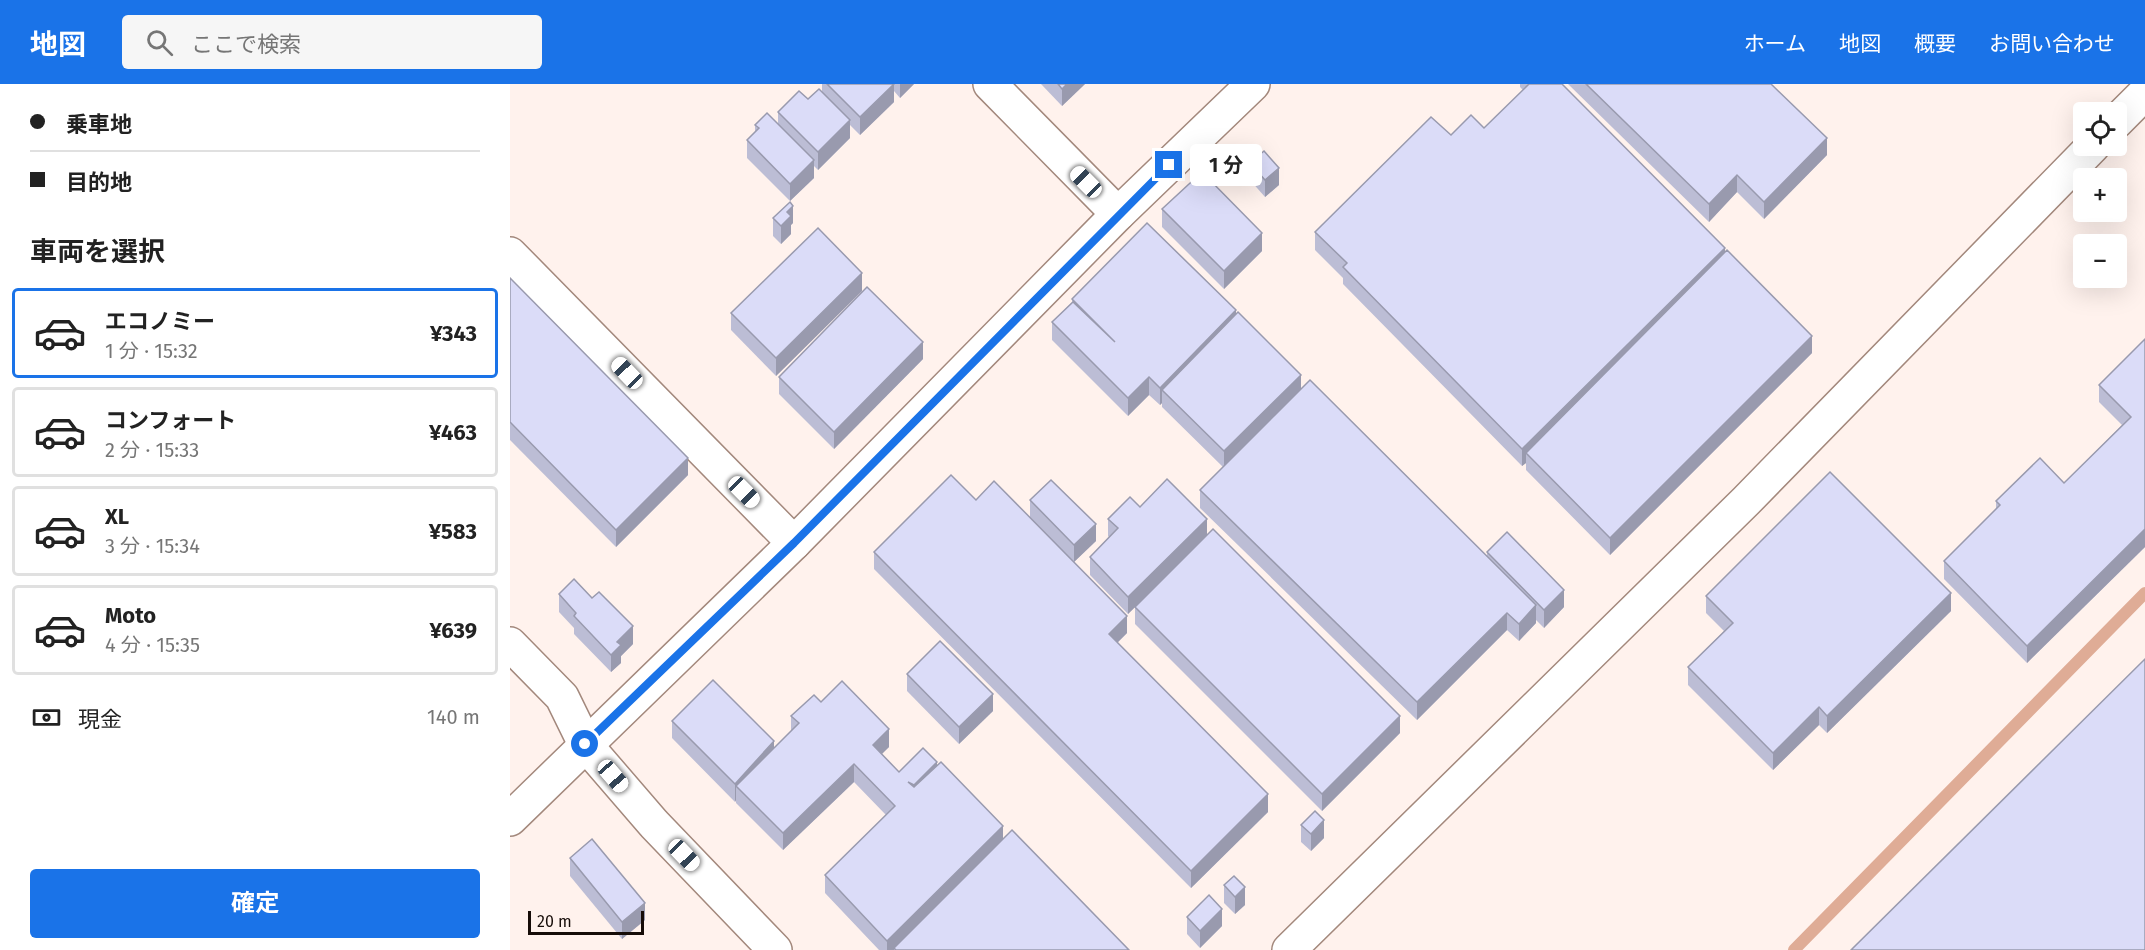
<!DOCTYPE html>
<html lang="ja">
<meta charset="utf-8">
<style>
body{margin:0;font-family:"Fira Sans","Noto Sans JP",sans-serif;background:#f6f6f6;color:#222;height:100vh;display:flex;flex-direction:column;font-size:22px;white-space:nowrap}
*{box-sizing:border-box;margin:0}
p{font-size:20px;color:#767676}
.icon{flex:none;width:33px;height:33px;fill:none;stroke:currentColor;stroke-width:2;stroke-linecap:round;stroke-linejoin:round}
.map{position:relative;flex:1;overflow:hidden}
.panel{display:flex;flex-direction:column;background:#fff;width:510px}
.panel>*{flex:none}
.top-card{display:grid;align-content:center;height:132px;padding:0 30px;background:#fff}
.fabs{position:absolute;left:1563px;top:18px;display:grid;gap:12px}
.fabs a{display:grid;place-items:center;width:54px;height:54px;border-radius:6px;background:#fff;box-shadow:0 6px 24px #0002;font-size:30px}
.scale{position:absolute;left:18px;bottom:15px;width:116px;box-sizing:border-box;padding-left:6px;border:3px solid #160c08;border-top:0;font-size:16px;line-height:21px;white-space:nowrap;color:#160c08;-webkit-text-stroke:4px #fff2ed;paint-order:stroke}
.end{position:absolute;width:27px;height:27px;margin:-14px;border:8px solid #1a73e8;background:#fff;box-shadow:0 0 0 3px #fff}
.from{border-radius:50%}
.bubble{position:absolute;height:42px;border-radius:6px;background:#fff;box-shadow:0 6px 24px #0002;font-size:20px;font-weight:700;line-height:42px;text-align:center}
.car{position:absolute;width:18px;height:36px;margin:-18px -9px;border-radius:8px;box-shadow:0 0 4px 2px #0007;background:linear-gradient(#fff 24%,#345 0 40%,#fff 0 76%,#345 0 86%,#fff 0)}
.top-card b{display:flex;align-items:center;gap:21px;height:57px;font-size:22px}
.top-card b+b{border-top:2px solid #e0e0e0}
.top-card i{width:15px;height:15px;background:#222}
ul{padding:0;list-style:none}
li{display:flex;align-items:center;gap:18px;height:90px;margin:0 12px 9px;padding:0 18px;border:3px solid #e0e0e0;border-radius:6px}
li div{flex:1}
li b{display:block;font-size:22px}
li em{font-style:normal;font-weight:700}
li.selected{border-color:#1a73e8}
li>.icon{width:54px;height:54px;stroke-width:1.5}
h2{padding:0 30px;font-size:27px;line-height:72px}
.pay{display:flex;align-items:center;gap:15px;height:66px;padding:0 30px;font-size:22px}
.pay p{margin-inline-start:auto}
.primary-button{display:flex;gap:12px;margin-top:auto;padding:12px 30px}
.primary-button a{flex:1;height:69px;border-radius:6px;background:#1a73e8;color:#fff;font-size:24px;font-weight:700;line-height:69px;text-align:center}
header{display:flex;align-items:center;gap:36px;box-sizing:border-box;height:84px;padding:0 30px;background:#1a73e8;color:#fff}
header strong{font-size:28px}
nav{display:flex;gap:33px;margin-inline-start:auto;font-size:21px}
.search{width:420px;height:54px;background:#f6f6f6;display:flex;align-items:center;gap:15px;box-sizing:border-box;padding:0 21px;border-radius:6px;color:#767676;font-size:22px}
main{display:flex;flex:1;min-height:0}
.map>svg:first-child{display:block}
.lines{fill:none;stroke-linecap:round;stroke-linejoin:round}
.stream{stroke:#dfac96;stroke-width:12}
.minor-casing{stroke:#a3887c;stroke-width:36}
.tertiary-casing{stroke:#a3887c;stroke-width:36}
.minor{stroke:#fff;stroke-width:33}
.tertiary{stroke:#fff;stroke-width:33}
.wall{fill:#bcbdd5}
.shaded-wall{fill:#999aae}
.building{fill:#dbdcf8;stroke:#999aae;stroke-width:1.5}
.route{stroke:#1a73e8;stroke-width:8}
</style>
<header>
<strong>地図</strong>
<div class="search"><svg class="icon" aria-label="search" viewBox="0 0 24 24"><circle cx="10" cy="10" r="6"/><path d="M15 15l6 6"/></svg>ここで検索</div>
<nav><a>ホーム</a><a>地図</a><a>概要</a><a>お問い合わせ</a></nav>
</header>
<main>
<section class="panel">
<div class="top-card">
<b><i class="from"></i>乗車地</b>
<b><i></i>目的地</b>
</div>
<h2>車両を選択</h2>
<ul>
<li class="selected"><svg class="icon" aria-label="car" viewBox="0 0 24 24"><path d="M5 17H2v-5l4-1 3-4h7l3 4 3 1v5h-3M9 17h6M6 11h13"/><circle cx="7" cy="17" r="2"/><circle cx="17" cy="17" r="2"/></svg><div><b>エコノミー</b><p>1 分 · 15:32</p></div><em>¥343</em></li>
<li><svg class="icon" aria-label="car" viewBox="0 0 24 24"><path d="M5 17H2v-5l4-1 3-4h7l3 4 3 1v5h-3M9 17h6M6 11h13"/><circle cx="7" cy="17" r="2"/><circle cx="17" cy="17" r="2"/></svg><div><b>コンフォート</b><p>2 分 · 15:33</p></div><em>¥463</em></li>
<li><svg class="icon" aria-label="car" viewBox="0 0 24 24"><path d="M5 17H2v-5l4-1 3-4h7l3 4 3 1v5h-3M9 17h6M6 11h13"/><circle cx="7" cy="17" r="2"/><circle cx="17" cy="17" r="2"/></svg><div><b>XL</b><p>3 分 · 15:34</p></div><em>¥583</em></li>
<li><svg class="icon" aria-label="car" viewBox="0 0 24 24"><path d="M5 17H2v-5l4-1 3-4h7l3 4 3 1v5h-3M9 17h6M6 11h13"/><circle cx="7" cy="17" r="2"/><circle cx="17" cy="17" r="2"/></svg><div><b>Moto</b><p>4 分 · 15:35</p></div><em>¥639</em></li>
</ul>
<div class="pay"><svg class="icon" aria-label="cash" viewBox="0 0 24 24"><path d="M3 7h18v10H3z"/><circle cx="12" cy="12" r="2"/></svg>現金<p>140 m</p></div>
<div class="primary-button"><a>確定</a></div>
</section>
<div class="map">
<svg width="1635" height="866" viewBox="0 0 1635 866">
<rect width="100%" height="100%" fill="#fff2ed"/>
<g class="lines">
<!-- stream -->
<polyline class="stream" points="1284,866 1635,509"/>
<defs>
<g id="minor">
<polyline points="480,0 608,130"/>
<polyline points="0,170 284,459"/>
<polyline points="0,560 52,613 75,660"/>
</g>
<g id="tertiary">
<polyline points="1606,38 1635,9"/>
<polyline points="75,660 144,740 265,866"/>
<polyline points="0,735 284,459 608,130 743,0"/>
<polyline points="779,866 1236,417 1583,62"/>
</g>
</defs>
<!-- minor casing -->
<use href="#minor" class="minor-casing"/>
<!-- tertiary casing -->
<use href="#tertiary" class="tertiary-casing"/>
<!-- minor -->
<use href="#minor" class="minor"/>
<!-- tertiary -->
<use href="#tertiary" class="tertiary"/>
</g>
<!-- wall -->
<g class="wall">
<polygon points="312,0 404,0 390,14 384,7 384,18 350,51 340,41 340,54 308,86 304,82 304,94 280,117 237,74 237,56 245,48 245,41 268,40 268,28 298,15 312,7"/>
<polygon points="531,0 575,0 552,22"/>
<polygon points="1010,0 1052,0 1215,168 1302,269 1100,471 1016,386 1016,379 1012,382 833,200 833,194 805,166 805,148 941,51 974,44 1013,6 1010,3"/>
<polygon points="1058,0 1261,0 1317,71 1254,135 1227,108 1199,138"/>
<polygon points="740,79 769,101 755,113 740,96"/>
<polygon points="652,125 752,167 714,205 652,143"/>
<polygon points="263,134 283,139 281,141 281,150 271,160 263,152"/>
<polygon points="0,194 178,391 106,463 0,356"/>
<polygon points="352,207 266,292 221,246 221,229"/>
<polygon points="562,215 726,230 791,305 977,472 977,468 1054,523 1034,544 1026,536 1026,539 1009,557 997,546 907,636 690,424 690,406 713,383 652,323 652,319 650,321 639,311 618,332 542,256 542,238 562,218"/>
<polygon points="1635,255 1635,463 1517,579 1434,495 1434,477 1486,425 1486,417 1554,399 1612,341 1589,318 1589,301"/>
<polygon points="413,275 324,365 269,310 269,293"/>
<polygon points="466,416 520,433 520,416 586,457 564,478 617,549 607,559 758,728 681,804 364,485 364,468"/>
<polygon points="630,423 697,451 890,649 812,727 625,540 625,523 618,530 580,491 580,473 599,453 598,452 598,435"/>
<polygon points="49,510 123,560 111,572 111,579 101,588 64,550 64,544 49,528"/>
<polygon points="1196,512 1441,527 1317,649 1309,641 1263,686 1178,601 1178,583 1214,547 1196,529"/>
<polygon points="397,590 483,627 449,660 397,607"/>
<polygon points="311,618 379,663 371,670 389,688 427,682 493,755 619,866 369,866 315,809 315,791 376,731 344,698 273,766 226,719 226,716 225,718 162,654 162,637 264,664 281,647 281,632"/>
<polygon points="791,741 814,754 801,767 791,758"/>
<polygon points="60,774 135,836 112,855 60,792"/>
<polygon points="714,801 735,821 725,830 714,819"/>
<polygon points="677,833 712,842 690,864 677,850"/>
</g>
<!-- shaded-wall -->
<g class="shaded-wall">
<polygon points="384,0 384,18 350,51 350,33"/>
<polygon points="390,0 404,0 390,14"/>
<polygon points="557,0 575,0 552,22 552,5"/>
<polygon points="340,36 340,54 308,86 308,68"/>
<polygon points="1317,54 1317,71 1254,135 1254,118"/>
<polygon points="304,76 304,94 280,117 280,100"/>
<polygon points="769,84 769,101 755,113 755,96"/>
<polygon points="1227,91 1227,108 1199,138 1199,120"/>
<polygon points="283,122 283,139 281,141 281,150 271,160 271,142 277,128"/>
<polygon points="752,149 752,167 714,205 714,187"/>
<polygon points="1215,164 1215,181 1016,369 1016,379 1012,382 1012,365"/>
<polygon points="352,189 352,207 266,292 266,274"/>
<polygon points="726,226 726,243 652,306 652,319 650,321 650,304"/>
<polygon points="1302,252 1302,269 1100,471 1100,454"/>
<polygon points="413,258 413,275 324,365 324,348"/>
<polygon points="791,291 791,308 714,385 714,367"/>
<polygon points="639,293 639,311 618,332 618,314"/>
<polygon points="178,374 178,391 106,463 106,446"/>
<polygon points="697,435 697,452 618,530 618,513"/>
<polygon points="586,440 586,457 564,478 564,461"/>
<polygon points="1635,445 1635,463 1517,579 1517,562"/>
<polygon points="1054,506 1054,523 1034,544 1034,526"/>
<polygon points="1441,509 1441,527 1317,649 1317,632"/>
<polygon points="1026,521 1026,539 1009,557 1009,540"/>
<polygon points="997,529 997,546 907,636 907,618"/>
<polygon points="617,532 617,549 599,567 599,550"/>
<polygon points="123,542 123,560 111,572 111,579 101,588 101,571 107,558"/>
<polygon points="483,610 483,627 449,660 449,643"/>
<polygon points="1309,623 1309,641 1263,686 1263,669"/>
<polygon points="890,632 890,649 812,727 812,710"/>
<polygon points="379,645 379,663 363,679 363,661"/>
<polygon points="264,657 264,675 226,702 226,716 225,718 225,700"/>
<polygon points="427,678 427,696 404,719 404,701"/>
<polygon points="344,680 344,698 273,766 273,749"/>
<polygon points="758,710 758,728 681,804 681,787"/>
<polygon points="814,736 814,754 801,767 801,750"/>
<polygon points="493,742 493,759 384,864 384,866 377,866 377,857"/>
<polygon points="735,803 735,821 725,830 725,813"/>
<polygon points="135,819 135,836 112,855 112,838"/>
<polygon points="712,825 712,842 690,864 690,847"/>
</g>
<!-- building -->
<g class="building">
<polygon points="317,0 384,0 350,33"/>
<polygon points="548,0 557,0 552,5"/>
<polygon points="1019,0 1052,0 1215,164 1012,365 833,183 837,179 805,148 921,33 941,51 961,31 974,44"/>
<polygon points="1076,0 1261,0 1317,54 1254,118 1227,91 1199,120"/>
<polygon points="309,5 340,36 308,68 268,28 289,7 298,15"/>
<polygon points="257,29 304,76 280,100 237,56 249,44 245,41"/>
<polygon points="754,67 769,84 755,96 740,79"/>
<polygon points="692,88 752,149 714,187 652,125"/>
<polygon points="280,118 283,122 277,128 281,132 271,142 263,134"/>
<polygon points="637,139 726,226 650,304 639,293 618,314 542,238 563,218 605,258 562,215"/>
<polygon points="308,144 352,189 266,274 221,229"/>
<polygon points="1217,166 1302,252 1100,454 1016,369"/>
<polygon points="0,194 178,374 106,446 0,338"/>
<polygon points="357,203 413,258 324,348 269,293"/>
<polygon points="728,228 791,291 714,367 652,306"/>
<polygon points="1635,255 1635,445 1517,562 1434,477 1490,421 1486,417 1530,374 1554,399 1621,333 1589,301"/>
<polygon points="800,296 1026,521 1009,540 997,529 907,618 690,406"/>
<polygon points="1320,388 1441,509 1317,632 1309,623 1263,669 1178,583 1223,539 1196,512"/>
<polygon points="441,391 466,416 484,397 617,532 599,550 758,710 681,787 364,468"/>
<polygon points="657,395 697,435 618,513 580,473 608,444 598,435 620,413 630,423"/>
<polygon points="541,396 586,440 564,461 520,416"/>
<polygon points="703,445 890,632 812,710 625,523"/>
<polygon points="997,448 1054,506 1034,526 977,468"/>
<polygon points="64,495 82,514 89,508 123,542 107,558 111,561 101,571 64,532 66,529 49,510"/>
<polygon points="430,557 483,610 449,643 397,590"/>
<polygon points="1635,575 1635,866 1341,866"/>
<polygon points="203,596 264,657 225,700 162,637"/>
<polygon points="332,597 379,645 363,661 389,688 413,664 427,678 404,701 398,698 404,703 431,678 493,742 377,857 315,791 385,722 344,680 273,749 226,702 289,639 281,632 304,611 311,618"/>
<polygon points="805,727 814,736 801,750 791,741"/>
<polygon points="502,746 619,866 386,866 384,864"/>
<polygon points="82,755 135,819 112,838 60,774"/>
<polygon points="724,792 735,803 725,813 714,801"/>
<polygon points="699,811 712,825 690,847 677,833"/>
</g>
<g class="lines">
<!-- route -->
<polyline class="route" points="75,660 284,459 659,81"/>
</g>
</svg>
<div class="fabs">
<a><svg class="icon" aria-label="locate" viewBox="0 0 24 24"><circle cx="12" cy="12" r="6"/><path d="M12 2v4M12 18v4M2 12h4M18 12h4"/></svg></a>
<a>+</a>
<a>−</a>
</div>
<div class="scale">20 m</div>
<i class="end from" style="left:75px;top:660px"></i>
<i class="end" style="left:659px;top:81px"></i>
<div class="bubble" style="left:680px;top:60px;width:72px">1 分</div>
<i class="car" style="left:576px;top:98px;rotate:315deg"></i>
<i class="car" style="left:117px;top:289px;rotate:316deg"></i>
<i class="car" style="left:234px;top:408px;rotate:135deg"></i>
<i class="car" style="left:103px;top:692px;rotate:139deg"></i>
<i class="car" style="left:174px;top:771px;rotate:136deg"></i>
</div>
</main>
